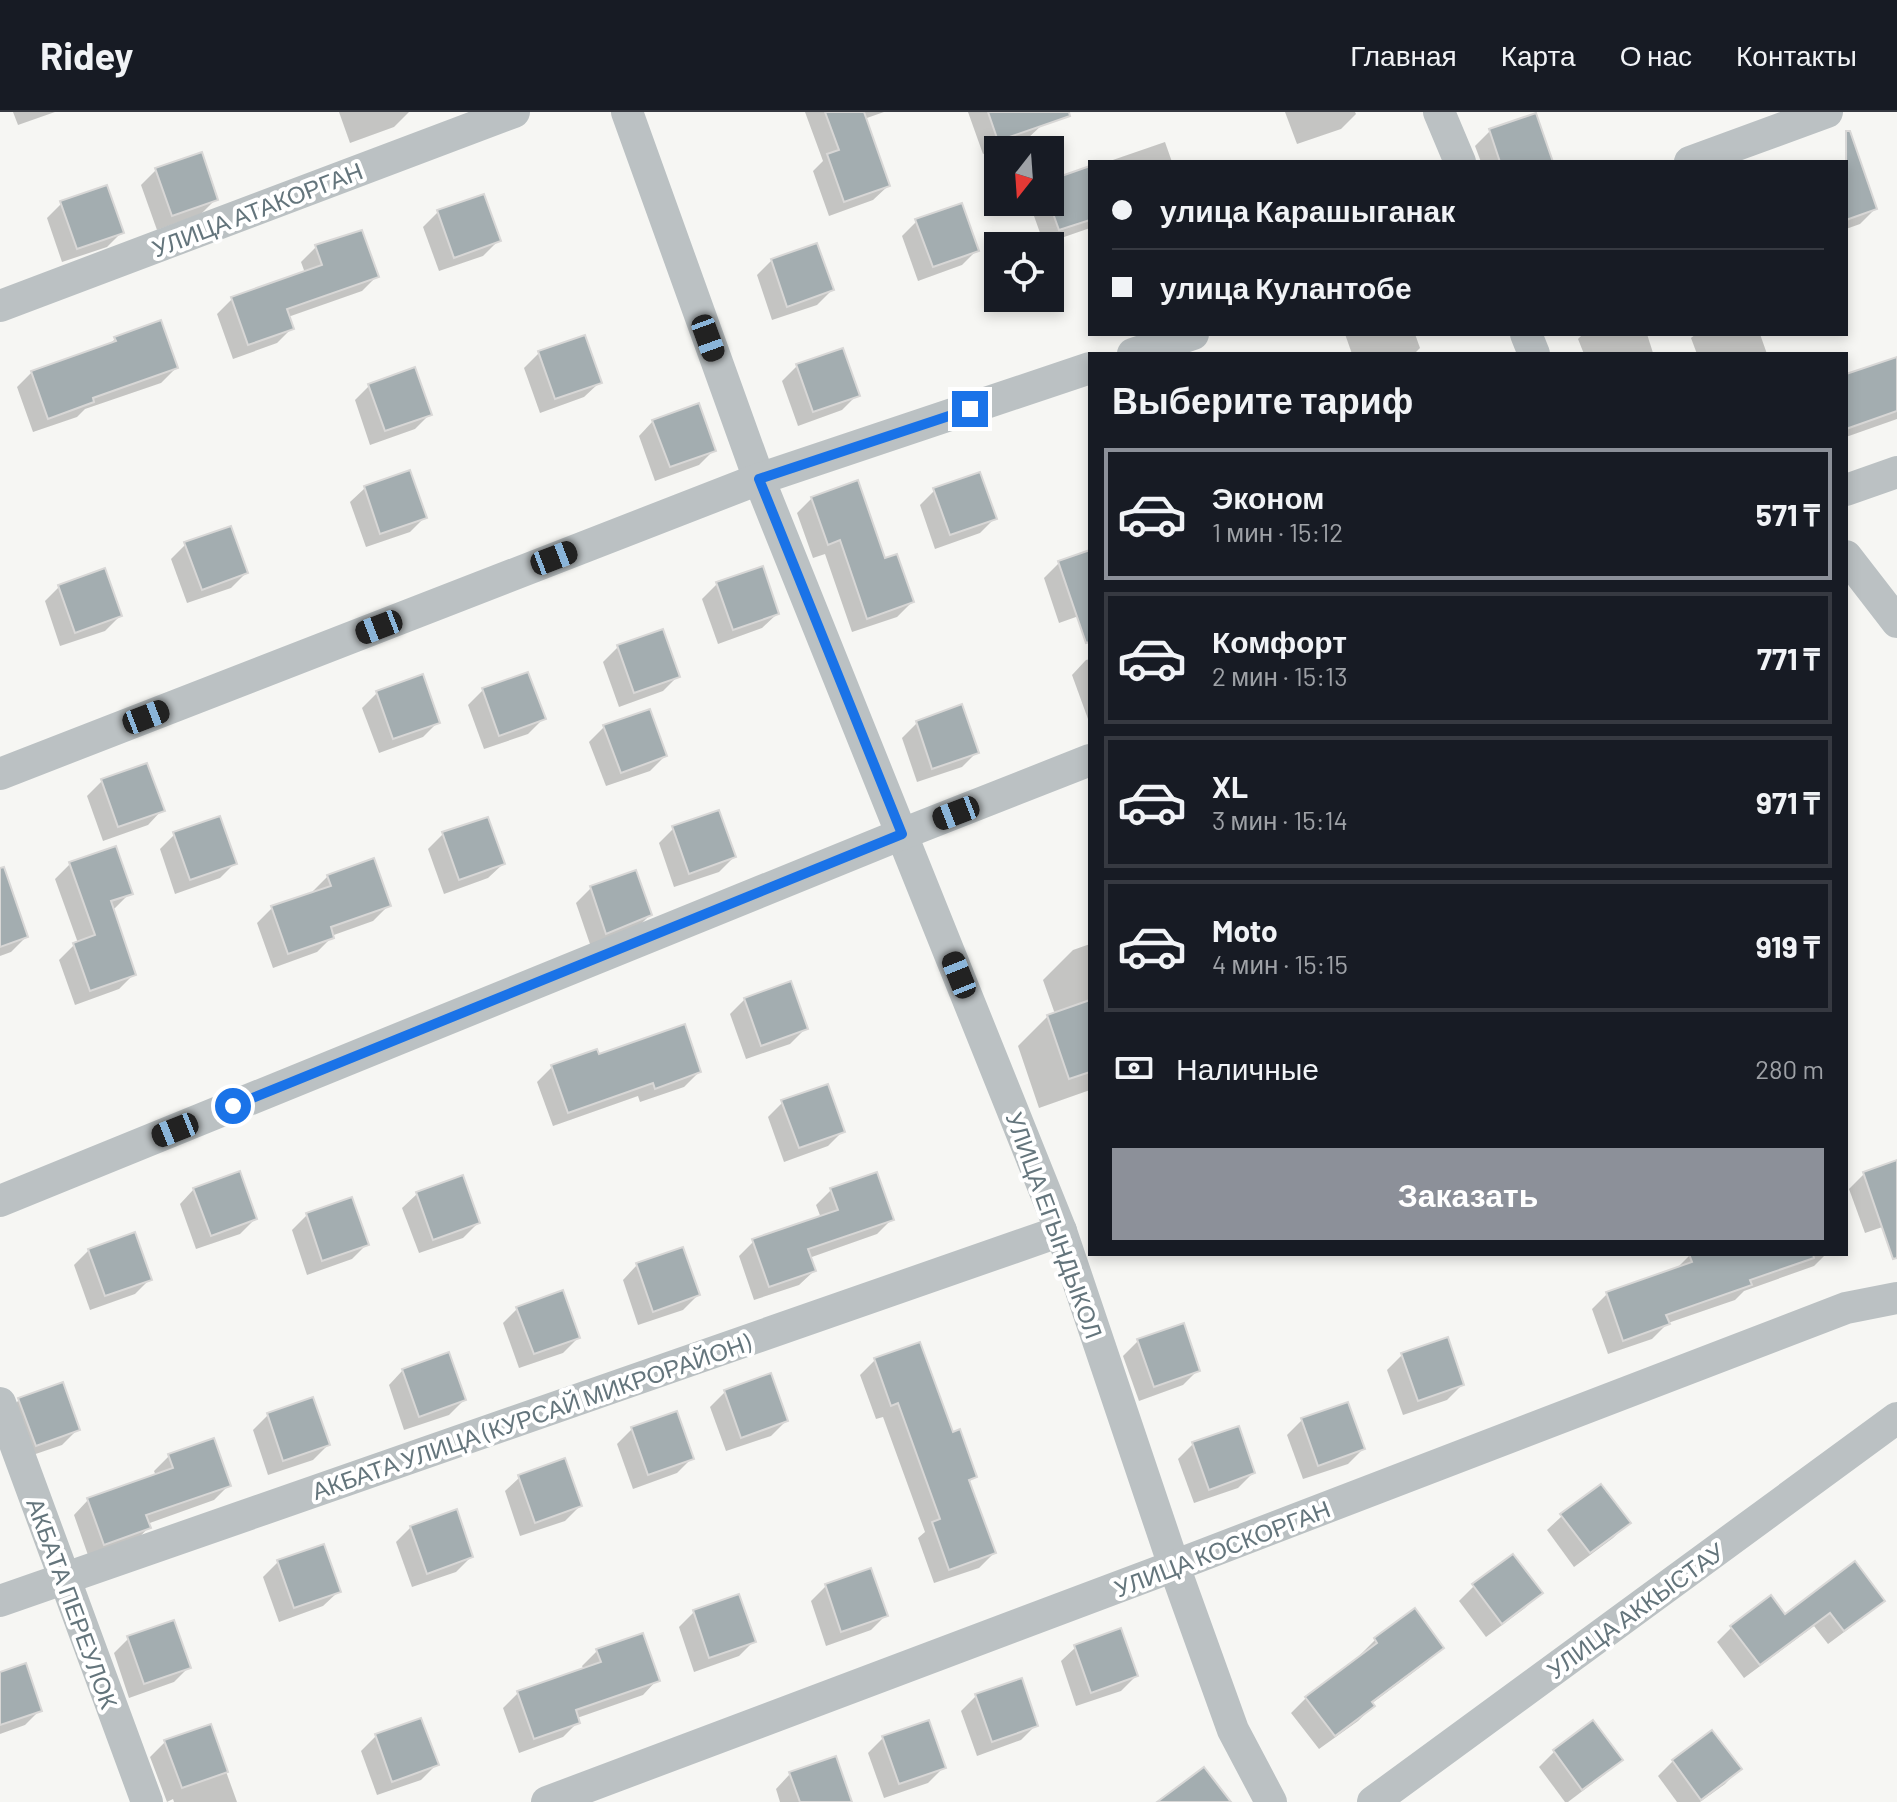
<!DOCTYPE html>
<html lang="ru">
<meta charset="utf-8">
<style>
body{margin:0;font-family:Barlow,sans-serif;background:#20242c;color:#f1f3f6;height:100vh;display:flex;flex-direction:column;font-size:30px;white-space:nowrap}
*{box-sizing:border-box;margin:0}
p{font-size:26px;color:#9ea1a6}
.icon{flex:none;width:44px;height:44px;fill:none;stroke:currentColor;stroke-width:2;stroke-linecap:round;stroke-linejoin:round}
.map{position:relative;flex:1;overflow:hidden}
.sheet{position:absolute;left:1088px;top:240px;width:760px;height:904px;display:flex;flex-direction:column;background:#171b24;border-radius:0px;box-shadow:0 4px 12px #0003}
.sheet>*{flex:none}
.banner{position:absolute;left:1088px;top:48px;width:760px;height:176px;border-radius:0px;box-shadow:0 4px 12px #0003;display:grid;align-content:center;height:176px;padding:0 24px;background:#171b24}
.needle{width:52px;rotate:197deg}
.buttons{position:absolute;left:984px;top:24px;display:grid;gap:16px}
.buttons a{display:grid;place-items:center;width:80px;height:80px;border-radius:0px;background:#171b24;box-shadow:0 4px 12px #0003;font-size:40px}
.end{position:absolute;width:36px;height:36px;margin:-18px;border:10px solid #1a73e8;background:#fff;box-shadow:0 0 0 4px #fff}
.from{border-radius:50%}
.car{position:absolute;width:24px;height:48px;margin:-24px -12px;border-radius:10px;box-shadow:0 0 6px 2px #0007;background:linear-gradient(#222 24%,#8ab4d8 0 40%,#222 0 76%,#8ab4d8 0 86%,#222 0)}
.banner b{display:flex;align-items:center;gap:28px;height:76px;font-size:30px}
.banner b+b{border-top:2px solid #363941}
.banner i{width:20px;height:20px;background:#f1f3f6}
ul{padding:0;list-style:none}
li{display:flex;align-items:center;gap:24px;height:132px;margin:0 16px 12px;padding:0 8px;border:4px solid #363941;border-radius:0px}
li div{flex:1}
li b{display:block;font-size:30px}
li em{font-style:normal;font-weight:700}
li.active{border-color:#8c9099}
li>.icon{width:72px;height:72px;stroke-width:1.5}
h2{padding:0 24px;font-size:36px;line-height:96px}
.pay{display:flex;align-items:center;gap:20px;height:88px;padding:0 24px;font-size:30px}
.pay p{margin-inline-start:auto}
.button{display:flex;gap:16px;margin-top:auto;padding:16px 24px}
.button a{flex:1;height:92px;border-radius:0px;background:#8c9099;color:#fff;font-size:32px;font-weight:700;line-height:92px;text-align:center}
header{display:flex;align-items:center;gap:48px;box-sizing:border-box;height:112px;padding:0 40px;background:#171b24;border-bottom:2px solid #363941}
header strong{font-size:38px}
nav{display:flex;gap:44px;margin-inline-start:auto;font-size:28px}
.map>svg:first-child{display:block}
.shadow{fill:#0003}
.building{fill:#a3adb0;stroke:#d8d7d6;stroke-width:2}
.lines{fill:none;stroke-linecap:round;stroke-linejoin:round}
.minor{stroke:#bbc1c3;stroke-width:32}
.route{stroke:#1a73e8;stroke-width:10}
.labels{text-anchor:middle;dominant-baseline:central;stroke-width:8;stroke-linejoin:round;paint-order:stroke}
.street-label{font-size:24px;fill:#64757c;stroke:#fff}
</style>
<header>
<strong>Ridey</strong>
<nav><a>Главная</a><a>Карта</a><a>О нас</a><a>Контакты</a></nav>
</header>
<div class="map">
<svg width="1897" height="1690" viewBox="0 0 1897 1690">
<rect width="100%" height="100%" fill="#f6f6f3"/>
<!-- shadow -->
<g class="shadow">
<polygon points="13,0 55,0 18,13"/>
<polygon points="339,0 409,0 394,15 350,31"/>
<polygon points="805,0 884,0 864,7 888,74 873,88 829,104 813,59 823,49"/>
<polygon points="968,0 1067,0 1042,13 1027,27 983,42"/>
<polygon points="1285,0 1355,0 1356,2 1341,17 1297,32"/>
<polygon points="1490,19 1548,50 1481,50 1475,34"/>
<polygon points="1165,30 1172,50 1107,50"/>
<polygon points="1090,56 1090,116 1044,132 1029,90 1050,90 1050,70"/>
<polygon points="1846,56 1875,97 1860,112 1846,117"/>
<polygon points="156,58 216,87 201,102 157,118 141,73"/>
<polygon points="62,91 122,120 107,135 62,150 47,106"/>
<polygon points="438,100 498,129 483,144 439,159 423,115"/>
<polygon points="917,109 977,138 962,153 918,169 902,124"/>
<polygon points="316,135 376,165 362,179 288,205 292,216 277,231 233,247 217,202 232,187 305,161 301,150"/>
<polygon points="772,148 832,178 817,193 772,208 757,163"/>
<polygon points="1345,222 1415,222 1420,236 1414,242 1352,242"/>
<polygon points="1583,222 1647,222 1653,241 1584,242 1578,227"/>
<polygon points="1696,222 1760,222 1767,242 1697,242 1691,226"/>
<polygon points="116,226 176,256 161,271 85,297 77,305 33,320 17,275 32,260 109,233"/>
<polygon points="539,241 599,271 584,285 540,301 524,256"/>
<polygon points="1897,247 1897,307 1846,325 1846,265"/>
<polygon points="797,254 857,283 842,298 798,314 782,269"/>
<polygon points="370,273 430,302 415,317 370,333 355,288"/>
<polygon points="653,309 714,338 699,353 655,369 639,324"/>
<polygon points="365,376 425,405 410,420 366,435 350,390"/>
<polygon points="935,378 995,406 980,421 935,437 920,393"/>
<polygon points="812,386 884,449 912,490 897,505 852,520 825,442 813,446 797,401"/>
<polygon points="186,432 246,461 231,476 187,491 171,447"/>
<polygon points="1090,440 1090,500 1059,511 1044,466 1059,451"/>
<polygon points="717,472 777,502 762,516 718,532 702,487"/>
<polygon points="60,474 120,504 105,519 60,534 45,489"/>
<polygon points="618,535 678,564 663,579 619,595 603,550"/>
<polygon points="1090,547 1090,606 1088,607 1072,563 1086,548"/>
<polygon points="483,578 543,607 528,622 484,637 468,593"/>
<polygon points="377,581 438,610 423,625 379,641 362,596"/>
<polygon points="917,611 977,640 962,655 917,670 902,626"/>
<polygon points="604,615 665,644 650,659 606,674 589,630"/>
<polygon points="102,669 162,698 148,713 103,729 87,684"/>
<polygon points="674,716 734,745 719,760 674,775 659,731"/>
<polygon points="175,722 235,751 220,766 175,782 160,737"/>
<polygon points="443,722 503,752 488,766 444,782 428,737"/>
<polygon points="70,752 130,781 115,796 112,798 134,862 119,877 75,893 59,848 74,833 78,831 55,767"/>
<polygon points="635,761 650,803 635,818 591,835 576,791 591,776"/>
<polygon points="328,764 388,794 373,809 331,824 332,825 317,840 273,856 257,811 272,796 314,782 313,779"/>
<polygon points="0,783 26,825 11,840 0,844"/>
<polygon points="1090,832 1090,978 1039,996 1018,934 1048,904 1055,902 1043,868 1073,838"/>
<polygon points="745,887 805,917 790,932 746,947 730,902"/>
<polygon points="598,945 699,960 684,975 640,990 638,984 553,1014 537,970 552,955"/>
<polygon points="783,990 843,1019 828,1034 784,1050 768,1005"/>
<polygon points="1897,1050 1897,1110 1865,1121 1849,1077 1864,1062"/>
<polygon points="194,1077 255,1107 240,1122 196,1137 180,1092"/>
<polygon points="831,1078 892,1107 877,1122 809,1146 814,1159 799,1173 754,1188 739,1144 754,1129 821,1106 816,1093"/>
<polygon points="417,1082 478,1111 463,1126 419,1141 402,1096"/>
<polygon points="307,1103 367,1132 352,1147 307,1163 292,1118"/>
<polygon points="89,1138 150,1167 135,1182 90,1198 74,1153"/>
<polygon points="1694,1142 1826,1142 1814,1154 1744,1179 1735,1188 1668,1211 1652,1227 1608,1242 1592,1197 1607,1182 1675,1158 1690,1143"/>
<polygon points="637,1153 698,1183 683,1198 638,1213 623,1168"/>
<polygon points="518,1196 578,1226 563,1241 519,1256 503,1211"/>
<polygon points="1138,1229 1198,1258 1183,1273 1139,1289 1123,1244"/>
<polygon points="1402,1243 1462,1273 1447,1288 1403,1303 1387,1258"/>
<polygon points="875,1248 952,1322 975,1364 968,1371 994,1441 979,1456 934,1471 918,1426 925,1420 883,1305 876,1307 860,1263"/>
<polygon points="403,1258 464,1288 449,1303 404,1318 389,1273"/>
<polygon points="725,1280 786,1309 771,1324 726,1339 710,1295"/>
<polygon points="19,1288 77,1318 62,1333 21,1347 5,1302"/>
<polygon points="676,1302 692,1346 677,1361 633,1377 617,1332 632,1317"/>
<polygon points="268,1303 328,1333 313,1348 268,1363 253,1318"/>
<polygon points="1302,1308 1363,1337 1348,1352 1303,1367 1287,1323"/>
<polygon points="1193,1332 1253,1361 1238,1376 1194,1391 1178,1347"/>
<polygon points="169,1344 229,1373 214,1388 147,1412 148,1416 134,1431 89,1446 74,1403 88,1388 156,1364 154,1359"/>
<polygon points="520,1365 580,1394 565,1409 520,1424 505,1379"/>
<polygon points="1562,1404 1628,1411 1613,1426 1574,1455 1547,1418"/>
<polygon points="411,1415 471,1445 456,1460 412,1475 396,1430"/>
<polygon points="278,1450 338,1480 323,1494 279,1510 263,1465"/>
<polygon points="826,1474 886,1503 871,1518 826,1534 811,1489"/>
<polygon points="1474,1474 1540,1481 1525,1496 1486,1525 1459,1489"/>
<polygon points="1882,1488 1867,1503 1828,1532 1814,1514 1744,1566 1717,1530 1732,1515 1785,1504"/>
<polygon points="694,1500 754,1529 739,1544 694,1560 679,1515"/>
<polygon points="129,1526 189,1555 174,1570 129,1586 114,1541"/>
<polygon points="1375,1528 1442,1535 1427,1550 1371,1592 1373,1594 1358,1609 1319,1637 1291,1601 1306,1586 1362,1545 1360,1543"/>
<polygon points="1076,1535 1136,1564 1121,1579 1076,1594 1061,1549"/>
<polygon points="597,1539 657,1568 643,1583 577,1606 578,1610 563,1625 519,1641 503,1596 518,1581 584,1558 582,1554"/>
<polygon points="0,1562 40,1598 25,1613 0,1622"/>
<polygon points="976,1584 1036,1613 1021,1628 977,1644 961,1599"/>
<polygon points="1593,1611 1620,1647 1605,1662 1568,1690 1565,1690 1539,1655 1554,1640"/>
<polygon points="210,1615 237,1690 174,1690 173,1687 167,1690 150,1645 165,1630"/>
<polygon points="1712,1621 1739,1657 1725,1672 1700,1690 1677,1690 1658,1664 1673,1649"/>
<polygon points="376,1624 436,1653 421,1668 377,1683 361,1639"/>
<polygon points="883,1626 943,1656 928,1671 884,1686 868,1641"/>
<polygon points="790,1662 850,1690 780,1690 776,1677"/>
</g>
<!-- building -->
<g class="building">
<polygon points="825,0 864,0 890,74 844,90 827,42 839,38"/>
<polygon points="988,0 1069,0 1070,4 998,29"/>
<polygon points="1536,1 1553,50 1500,50 1489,17"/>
<polygon points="1846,19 1850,19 1877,97 1846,108"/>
<polygon points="202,40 218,88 172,104 155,56"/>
<polygon points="1090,54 1090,108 1059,118 1050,93 1050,68"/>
<polygon points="107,73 124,121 77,137 60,89"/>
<polygon points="484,82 501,129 454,146 437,98"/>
<polygon points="962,91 979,139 933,155 915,107"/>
<polygon points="362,118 379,165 287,197 294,217 248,233 231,185 322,153 315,133"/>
<polygon points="817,131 834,178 787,195 771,147"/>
<polygon points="161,208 178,256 93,286 94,290 48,307 31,259 116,229 114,225"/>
<polygon points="585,223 602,271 555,287 538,239"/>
<polygon points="843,236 860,284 813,300 796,252"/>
<polygon points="1897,245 1897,299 1846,317 1846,262"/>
<polygon points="415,255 432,303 385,319 368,272"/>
<polygon points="699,291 716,339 670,355 652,308"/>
<polygon points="410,358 427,406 380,422 364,374"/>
<polygon points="980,360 997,407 950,423 933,376"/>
<polygon points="858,368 885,446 897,442 914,490 867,507 840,428 828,433 811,385"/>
<polygon points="231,414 248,461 202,478 184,430"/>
<polygon points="1090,438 1090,530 1086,531 1058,449"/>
<polygon points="763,454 779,502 733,518 716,470"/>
<polygon points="105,456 122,504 75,521 58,473"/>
<polygon points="663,517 680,565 634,581 617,533"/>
<polygon points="528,560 546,607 499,624 482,576"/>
<polygon points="423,562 440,611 393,627 376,579"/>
<polygon points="962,592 979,641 932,657 916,609"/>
<polygon points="650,597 667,644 621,661 603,613"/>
<polygon points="147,651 165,699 118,715 101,667"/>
<polygon points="719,698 736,745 689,762 672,714"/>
<polygon points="220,704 237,752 190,768 173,720"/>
<polygon points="488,705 505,752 459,768 442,720"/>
<polygon points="116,734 133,782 111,789 136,863 90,879 73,831 95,823 69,750"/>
<polygon points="374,746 391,794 331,815 334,826 288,842 271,794 331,774 327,763"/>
<polygon points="4,755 28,825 0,835 0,756"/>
<polygon points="636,758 652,803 606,822 590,774"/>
<polygon points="791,869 808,917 761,934 744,886"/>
<polygon points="1090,888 1090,960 1069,967 1047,903"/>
<polygon points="685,912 701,960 655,977 653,971 568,1001 551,953 597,937 599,942"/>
<polygon points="828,972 845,1020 799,1036 781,988"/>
<polygon points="1897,1048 1897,1146 1893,1147 1863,1060"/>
<polygon points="240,1059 257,1107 211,1124 193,1076"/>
<polygon points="877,1060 894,1108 808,1137 816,1159 769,1175 752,1127 838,1098 830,1076"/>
<polygon points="463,1063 480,1111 433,1128 416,1080"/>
<polygon points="352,1085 369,1133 322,1149 306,1101"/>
<polygon points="135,1120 152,1168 105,1184 88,1137"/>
<polygon points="683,1135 700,1183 653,1200 636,1151"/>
<polygon points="1689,1142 1813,1142 1814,1146 1750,1168 1752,1173 1666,1203 1670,1212 1623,1229 1606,1180 1692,1150"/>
<polygon points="563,1178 580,1226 534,1242 516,1195"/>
<polygon points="1184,1211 1200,1259 1154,1275 1137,1227"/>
<polygon points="1448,1225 1464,1273 1418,1289 1401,1241"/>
<polygon points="920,1230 953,1320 960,1317 977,1365 969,1368 996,1441 949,1458 932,1410 940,1407 898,1291 891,1294 874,1246"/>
<polygon points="449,1240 466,1288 419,1305 402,1257"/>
<polygon points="771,1261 788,1309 741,1326 724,1278"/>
<polygon points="63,1270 80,1318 36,1334 18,1286"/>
<polygon points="313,1285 330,1333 283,1349 267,1301"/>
<polygon points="1348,1290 1365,1337 1318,1354 1301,1306"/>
<polygon points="677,1299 694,1347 648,1363 631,1315"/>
<polygon points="1239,1314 1255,1361 1209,1378 1192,1330"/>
<polygon points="214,1326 231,1374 146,1403 151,1416 104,1433 87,1386 173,1356 168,1342"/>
<polygon points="565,1346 582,1394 535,1411 518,1363"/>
<polygon points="1601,1372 1631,1411 1590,1441 1560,1402"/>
<polygon points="457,1397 473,1445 427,1462 410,1414"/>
<polygon points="324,1432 341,1480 294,1496 277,1448"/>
<polygon points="1513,1442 1543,1481 1502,1512 1472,1472"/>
<polygon points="1855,1449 1885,1489 1844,1519 1830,1501 1760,1553 1730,1514 1771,1483 1785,1502"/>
<polygon points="871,1456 888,1504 841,1520 825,1472"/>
<polygon points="739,1482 756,1530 709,1546 693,1498"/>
<polygon points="1415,1496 1444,1536 1372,1590 1375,1594 1335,1624 1305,1585 1377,1531 1374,1526"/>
<polygon points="174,1508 191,1556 144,1572 127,1524"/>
<polygon points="1121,1516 1138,1564 1091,1581 1074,1533"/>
<polygon points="643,1521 660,1569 576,1598 580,1611 534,1627 517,1579 601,1550 596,1537"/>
<polygon points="26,1551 42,1599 0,1613 0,1560"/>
<polygon points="1022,1566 1038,1614 992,1630 975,1582"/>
<polygon points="421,1606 439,1653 392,1670 375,1622"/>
<polygon points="929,1608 946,1656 899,1672 882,1624"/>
<polygon points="1593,1608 1623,1648 1582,1678 1553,1638"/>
<polygon points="211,1612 228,1660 182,1676 164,1628"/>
<polygon points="1712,1618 1742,1657 1701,1688 1672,1648"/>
<polygon points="836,1644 852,1690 800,1690 789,1660"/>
<polygon points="1204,1655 1231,1690 1157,1690"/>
</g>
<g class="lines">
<!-- minor -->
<g class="minor">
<polyline points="627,0 759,367 1061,1119 1174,1454 1233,1618 1271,1690"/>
<polyline points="1439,0 1460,50"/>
<polyline points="1690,50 1827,0"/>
<polyline points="0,194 514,0"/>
<polyline points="1526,222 1534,242"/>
<polyline points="1133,242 1193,222"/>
<polyline points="1846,378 1897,360"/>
<polyline points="1846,444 1897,510"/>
<polyline points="0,662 759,367 1090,256"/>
<polyline points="0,1089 902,722 1090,648"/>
<polyline points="0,1291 147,1690"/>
<polyline points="0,1489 1061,1119"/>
<polyline points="547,1690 1174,1454 1846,1196 1897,1186"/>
<polyline points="1373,1690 1897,1306"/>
</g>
</g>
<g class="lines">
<!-- route -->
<polyline class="route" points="233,994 902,722 759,367 970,297"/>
</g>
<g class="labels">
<!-- street labels -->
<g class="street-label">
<text transform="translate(257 97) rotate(-21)">УЛИЦА АТАКОРГАН</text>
<text transform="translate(1055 1113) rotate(70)">УЛИЦА ЕГЫНДЫКОЛ</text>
<text transform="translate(531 1304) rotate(-19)">АКБАТА УЛИЦА (КУРСАЙ МИКРОРАЙОН)</text>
<text transform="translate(1222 1436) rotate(-21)">УЛИЦА КОСКОРГАН</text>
<text transform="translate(73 1491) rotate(70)">АКБАТА ПЕРЕУЛОК</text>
<text transform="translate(1635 1498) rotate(-36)">УЛИЦА АККЫСТАУ</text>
</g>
</g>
</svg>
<div class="buttons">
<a><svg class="needle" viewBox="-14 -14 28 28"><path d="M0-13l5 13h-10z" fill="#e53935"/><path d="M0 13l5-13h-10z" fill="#9ea1a6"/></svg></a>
<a><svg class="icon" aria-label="locate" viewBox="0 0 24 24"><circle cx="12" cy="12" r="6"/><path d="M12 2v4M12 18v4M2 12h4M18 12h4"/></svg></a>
</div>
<i class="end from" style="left:233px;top:994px"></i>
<i class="end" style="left:970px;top:297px"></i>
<i class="car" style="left:708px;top:226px;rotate:160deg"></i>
<i class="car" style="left:554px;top:446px;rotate:69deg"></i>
<i class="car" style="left:379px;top:515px;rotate:249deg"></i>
<i class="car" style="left:146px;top:605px;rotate:69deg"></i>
<i class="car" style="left:956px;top:701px;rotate:249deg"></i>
<i class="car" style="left:959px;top:863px;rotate:338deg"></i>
<i class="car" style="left:175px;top:1018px;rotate:248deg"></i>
<div class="banner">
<b><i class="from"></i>улица Карашыганак</b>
<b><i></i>улица Кулантобе</b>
</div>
<section class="sheet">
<h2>Выберите тариф</h2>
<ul>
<li class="active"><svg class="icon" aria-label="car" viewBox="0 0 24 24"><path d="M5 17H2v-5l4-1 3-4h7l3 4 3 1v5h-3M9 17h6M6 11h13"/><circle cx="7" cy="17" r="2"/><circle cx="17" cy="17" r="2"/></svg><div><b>Эконом</b><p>1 мин · 15:12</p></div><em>571 ₸</em></li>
<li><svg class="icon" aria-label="car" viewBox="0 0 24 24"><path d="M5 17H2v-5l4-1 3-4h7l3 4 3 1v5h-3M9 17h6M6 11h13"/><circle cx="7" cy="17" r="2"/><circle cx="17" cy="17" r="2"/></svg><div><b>Комфорт</b><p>2 мин · 15:13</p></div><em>771 ₸</em></li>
<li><svg class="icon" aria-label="car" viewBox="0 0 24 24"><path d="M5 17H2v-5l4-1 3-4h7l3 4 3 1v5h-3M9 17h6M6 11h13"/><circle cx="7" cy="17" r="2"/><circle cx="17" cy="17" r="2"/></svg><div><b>XL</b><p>3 мин · 15:14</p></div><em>971 ₸</em></li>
<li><svg class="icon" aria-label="car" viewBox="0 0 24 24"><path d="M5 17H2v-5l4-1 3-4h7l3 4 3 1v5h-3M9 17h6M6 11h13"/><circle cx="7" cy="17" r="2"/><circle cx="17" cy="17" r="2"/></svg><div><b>Moto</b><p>4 мин · 15:15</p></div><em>919 ₸</em></li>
</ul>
<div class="pay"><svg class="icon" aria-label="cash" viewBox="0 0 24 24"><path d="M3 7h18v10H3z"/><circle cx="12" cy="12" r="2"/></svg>Наличные<p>280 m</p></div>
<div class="button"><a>Заказать</a></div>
</section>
</div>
